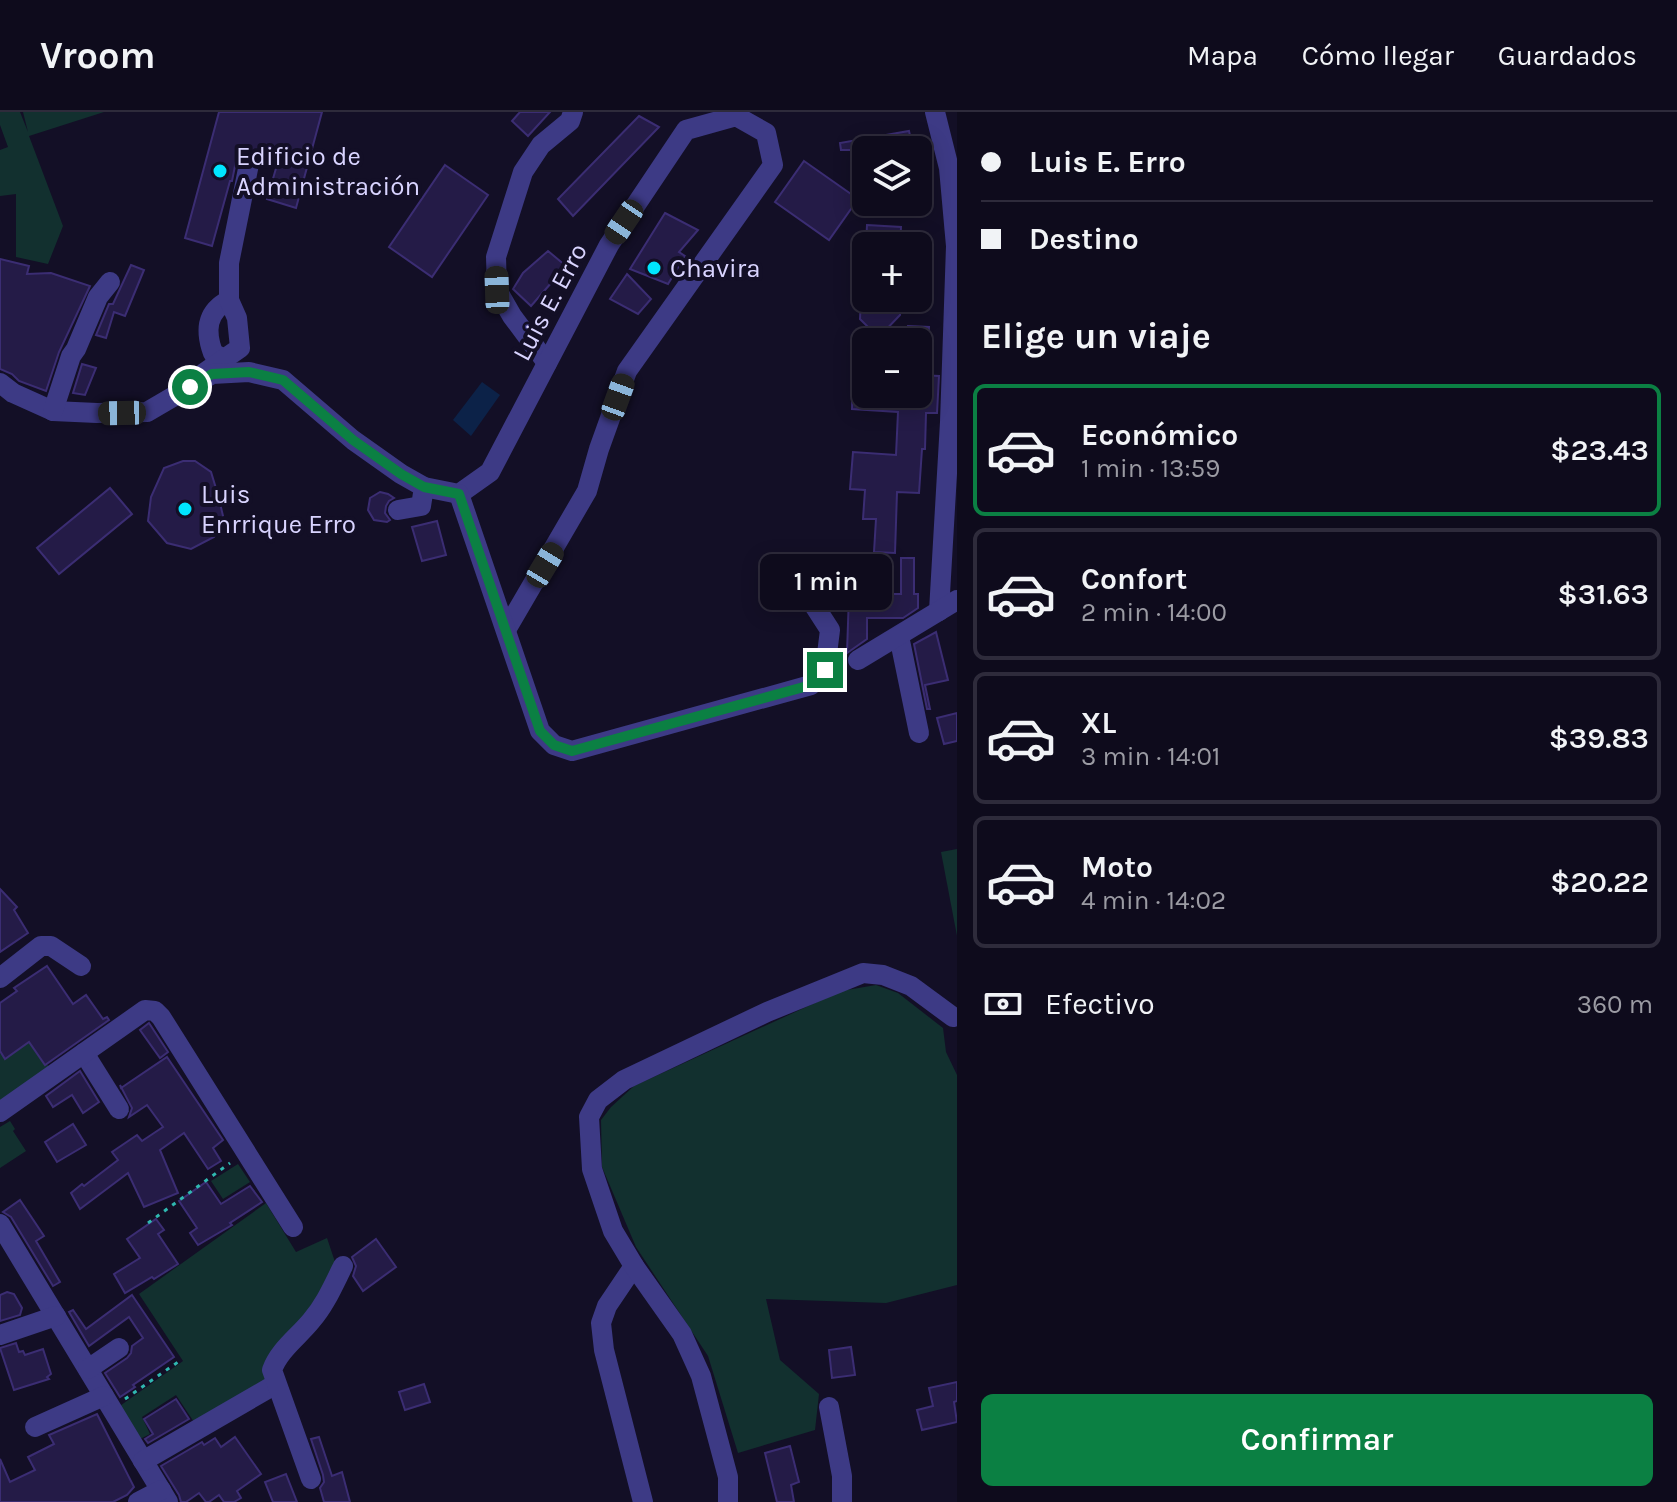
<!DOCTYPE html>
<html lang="es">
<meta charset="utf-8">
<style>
body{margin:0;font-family:Karla,sans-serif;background:#1c1929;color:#f1f3f6;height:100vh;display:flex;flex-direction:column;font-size:30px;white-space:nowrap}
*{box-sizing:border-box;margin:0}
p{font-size:26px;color:#9b9ba3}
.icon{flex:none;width:44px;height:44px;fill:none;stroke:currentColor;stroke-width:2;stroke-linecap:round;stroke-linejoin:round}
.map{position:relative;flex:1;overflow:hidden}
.details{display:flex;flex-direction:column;background:#0e0b1c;width:720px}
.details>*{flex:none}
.hud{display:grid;align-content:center;height:176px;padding:0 24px;background:#0e0b1c}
.tools{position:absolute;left:852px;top:24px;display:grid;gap:16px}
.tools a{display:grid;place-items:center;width:80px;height:80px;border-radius:12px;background:#0e0b1c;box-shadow:0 4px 20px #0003,0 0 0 2px #2e2b3b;font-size:40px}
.end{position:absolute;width:36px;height:36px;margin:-18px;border:10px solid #0b8043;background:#fff;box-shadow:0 0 0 4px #fff}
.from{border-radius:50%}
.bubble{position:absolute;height:56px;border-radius:12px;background:#0e0b1c;box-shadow:0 4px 20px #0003,0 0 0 2px #2e2b3b;font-size:26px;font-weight:600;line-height:56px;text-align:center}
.car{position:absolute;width:24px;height:48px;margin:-24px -12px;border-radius:10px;box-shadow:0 0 6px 2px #0007;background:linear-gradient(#222 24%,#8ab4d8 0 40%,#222 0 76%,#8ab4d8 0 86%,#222 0)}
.hud b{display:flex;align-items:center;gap:28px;height:76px;font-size:30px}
.hud b+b{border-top:2px solid #2e2b3b}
.hud i{width:20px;height:20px;background:#f1f3f6}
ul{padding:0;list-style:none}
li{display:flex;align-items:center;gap:24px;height:132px;margin:0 16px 12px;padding:0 8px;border:4px solid #2e2b3b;border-radius:12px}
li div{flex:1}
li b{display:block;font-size:30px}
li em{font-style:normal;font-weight:600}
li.active{border-color:#0b8043}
li>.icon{width:72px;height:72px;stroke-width:1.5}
h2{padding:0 24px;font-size:36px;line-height:96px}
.pay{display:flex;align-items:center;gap:20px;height:88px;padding:0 24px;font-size:30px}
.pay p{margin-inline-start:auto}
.cta{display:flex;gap:16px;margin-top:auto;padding:16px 24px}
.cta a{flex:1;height:92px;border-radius:12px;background:#0b8043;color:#fff;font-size:32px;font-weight:600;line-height:92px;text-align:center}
header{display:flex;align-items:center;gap:48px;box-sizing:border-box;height:112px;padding:0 40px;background:#0e0b1c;border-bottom:2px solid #2e2b3b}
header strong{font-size:38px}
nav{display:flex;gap:44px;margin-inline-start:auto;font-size:28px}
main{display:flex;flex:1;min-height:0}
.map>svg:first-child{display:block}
.green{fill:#12302f}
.water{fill:#0c2248}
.building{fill:#241b47;stroke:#3b2d73;stroke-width:2}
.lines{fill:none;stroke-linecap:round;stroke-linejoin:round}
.path{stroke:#2fb8b0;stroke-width:3;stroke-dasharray:4 6;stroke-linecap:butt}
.minor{stroke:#3d3a85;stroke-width:20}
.route{stroke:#0b8043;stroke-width:10}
.poi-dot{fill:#00e5ff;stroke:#130f26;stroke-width:3}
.labels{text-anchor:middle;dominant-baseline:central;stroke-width:8;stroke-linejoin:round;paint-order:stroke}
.poi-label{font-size:26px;fill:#d9d4ff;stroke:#130f26;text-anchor:start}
.street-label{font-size:26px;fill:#d9d4ff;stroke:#130f26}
</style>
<header>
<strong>Vroom</strong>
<nav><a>Mapa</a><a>Cómo llegar</a><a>Guardados</a></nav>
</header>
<main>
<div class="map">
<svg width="957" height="1390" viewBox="0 0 957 1390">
<rect width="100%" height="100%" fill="#130f26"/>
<!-- green -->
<g class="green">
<polygon points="0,0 20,0 28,20 23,0 104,0 29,24 63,114 48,152 16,145 16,82 0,84 0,38 8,35 0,13"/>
<polygon points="957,737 957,824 941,740"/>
<polygon points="876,873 898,881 943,916 946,940 957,963 957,1173 886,1191 766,1187 780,1248 819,1282 815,1318 738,1341 708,1244 636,1135 602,1055 601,1008 611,995 634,974 841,879"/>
<polygon points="31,929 51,958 0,993 0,941 5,947"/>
<polygon points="10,1009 15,1017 13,1019 26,1039 0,1056 0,1015"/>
<polygon points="238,1052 250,1070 223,1087 211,1069"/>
<polygon points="266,1091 296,1140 327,1126 337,1156 271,1271 194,1310 176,1283 142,1305 150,1322 136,1329 117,1296 183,1249 139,1182"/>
</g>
<!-- water -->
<polygon class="water" points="482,270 500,283 471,324 453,308"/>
<!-- building -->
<g class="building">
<polygon points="219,0 322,0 296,96 267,87 277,53 262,50 258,43 252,40 244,40 239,44 236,49 232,69 230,69 212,134 185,126"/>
<polygon points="520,0 550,0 528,24 512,9"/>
<polygon points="639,4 659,15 573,104 558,87"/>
<polygon points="909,19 912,32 881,38 841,38 840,31"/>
<polygon points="804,49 858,87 829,128 775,90"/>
<polygon points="445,53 488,83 432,165 389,135"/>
<polygon points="665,101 698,118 679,140 685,144 668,172 630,157"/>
<polygon points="867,113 901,115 900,134 866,134"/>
<polygon points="548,139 566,154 531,194 513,177 523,161"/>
<polygon points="0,147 29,154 27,162 51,161 90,174 59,240 46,279 19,269 12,262 0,257"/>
<polygon points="131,153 144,158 125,204 114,200 106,226 96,223 109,192 113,192"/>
<polygon points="627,162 651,187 638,202 610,187"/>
<polygon points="861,186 890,186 890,190 901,190 900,203 881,223 871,218 860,207"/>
<polygon points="908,214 929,215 928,230 907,230"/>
<polygon points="82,252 96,256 85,283 73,281"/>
<polygon points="853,259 866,260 866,284 897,286 897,282 918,282 918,263 939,264 937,301 926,301 925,337 922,337 919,381 897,380 895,441 874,440 876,407 863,407 865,378 850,377 853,340 896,343 898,300 852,297"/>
<polygon points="183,349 195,349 211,360 218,383 224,408 214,425 191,437 167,431 148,409 151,385 164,356"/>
<polygon points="110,376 132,402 59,462 37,436"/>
<polygon points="380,380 388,382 394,386 389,389 386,394 385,401 390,408 387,410 374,408 368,398 370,386"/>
<polygon points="437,409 446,443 422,449 412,415"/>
<polygon points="901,446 914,446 914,482 918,482 918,496 903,506 867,506 867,527 847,541 849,482 901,482"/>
<polygon points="936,520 948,568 925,573 930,597 927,597 914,532"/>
<polygon points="957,601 957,629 944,632 937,606"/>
<polygon points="0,777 17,795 14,798 28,821 0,840"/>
<polygon points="47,854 73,892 86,883 103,907 107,905 109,908 45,953 29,930 5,947 0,939 0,891 17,879 14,876"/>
<polygon points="149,911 168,940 160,946 140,918"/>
<polygon points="167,945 223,1028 213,1036 221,1049 208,1057 184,1021 160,1038 178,1081 144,1095 128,1061 80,1097 71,1081 82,1072 84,1074 118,1048 112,1040 137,1023 142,1029 163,1015 147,993 129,1005 132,996 120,973 121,976"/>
<polygon points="80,959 99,990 83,1001 72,983 53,995 46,984"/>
<polygon points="73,1012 86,1033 57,1050 45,1030"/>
<polygon points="206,1070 221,1092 250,1074 262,1090 230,1111 232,1113 198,1133 190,1121 197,1116 179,1089"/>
<polygon points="20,1088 44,1124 36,1129 60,1170 53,1174 11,1105 3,1100"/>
<polygon points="156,1107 164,1118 158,1122 178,1152 154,1167 152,1165 125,1181 114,1162 140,1146 127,1127"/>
<polygon points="376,1127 396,1155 363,1179 353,1164 356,1154 352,1145"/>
<polygon points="7,1180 14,1182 22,1196 20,1203 0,1209 0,1183"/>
<polygon points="132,1183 174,1245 133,1273 135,1275 120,1285 105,1261 127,1246 131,1241 132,1234 143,1226 129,1205 89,1234 69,1200 73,1198 86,1217"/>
<polygon points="16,1231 19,1240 23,1239 25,1243 43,1237 51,1262 47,1265 49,1267 14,1278 0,1236"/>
<polygon points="851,1235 855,1263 832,1266 829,1238"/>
<polygon points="957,1270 957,1289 954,1290 957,1310 922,1318 917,1298 933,1294 929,1276"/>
<polygon points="424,1272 430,1290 405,1298 399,1280"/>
<polygon points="176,1287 189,1307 148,1331 145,1327 153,1322 144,1307"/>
<polygon points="97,1302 134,1375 127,1383 113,1390 0,1390 0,1347 10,1370 35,1358 28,1345 54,1332 49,1323"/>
<polygon points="235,1325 261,1362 237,1379 241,1386 234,1390 224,1390 219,1383 209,1390 206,1390 199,1381 186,1390 181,1390 179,1383 161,1354 202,1330 204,1333 215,1326 221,1335"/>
<polygon points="319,1325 332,1364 342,1360 350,1390 324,1390 320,1376 324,1370 323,1363 311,1327"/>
<polygon points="790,1334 799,1370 791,1373 794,1390 777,1390 765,1341"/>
<polygon points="286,1362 297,1390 273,1390 265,1370"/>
</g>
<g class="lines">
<!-- path -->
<g class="path">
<polyline points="148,1111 230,1051"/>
<polyline points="125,1287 178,1250"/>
</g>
<!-- minor -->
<g class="minor">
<polyline points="935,0 949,56 956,134 950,310 939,499"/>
<path d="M224 247 213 241C205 219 206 200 229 188"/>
<polyline points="547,251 512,204 497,178 496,145 523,60 541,33 570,9 573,0"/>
<polyline points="204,261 240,236 237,206 229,188 229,151 249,52"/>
<polyline points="0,271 13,281 53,299 97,301 147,300 212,262 249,260 283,268 353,328 401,362 424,375 459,382 490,360 609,133 686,18 736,4 766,21 773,53 627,259 599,337 587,379 506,518"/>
<polyline points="53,299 71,244 76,237 98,185 110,170"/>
<polyline points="459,382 540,619 554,633 572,639 811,573 825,558 830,518 810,487 773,459"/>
<polyline points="398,398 421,394 424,375"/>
<polyline points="899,524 919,621"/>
<polyline points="858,548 957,488"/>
<polyline points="0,866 41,834 51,834 81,854"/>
<polyline points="84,941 119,997"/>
<polyline points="0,1000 145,898 155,899 161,905 293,1115"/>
<polyline points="0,1112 168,1390"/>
<polyline points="634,1154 607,1194 601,1211 604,1238 643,1390"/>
<polyline points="0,1223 56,1204"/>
<polyline points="88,1257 119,1236"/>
<polyline points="829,1295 842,1364 842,1390"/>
<polyline points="35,1315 104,1284"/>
<polyline points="143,1349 276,1272"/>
<path d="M311 1367 272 1258C279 1238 298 1225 311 1209 325 1193 333 1174 343 1154"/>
<polyline points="138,1390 161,1378"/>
<polyline points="728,1390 728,1365 701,1264 682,1222 634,1154 613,1119 592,1057 589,1005 598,988 624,968 767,900 863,861 883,863 911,874 953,905"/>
</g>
</g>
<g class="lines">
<!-- route -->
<polyline class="route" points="190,275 212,262 249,260 283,268 353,328 401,362 424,375 459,382 540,619 554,633 572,639 811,573 825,558"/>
</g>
<!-- markers -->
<g class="poi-dot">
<circle cx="220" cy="59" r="8"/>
<circle cx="654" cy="156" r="8"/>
<circle cx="185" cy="397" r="8"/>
</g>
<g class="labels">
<!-- poi labels -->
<g class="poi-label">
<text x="236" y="44">Edificio de<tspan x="236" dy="30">Administración</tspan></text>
<text x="670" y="156">Chavira</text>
<text x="201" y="382">Luis<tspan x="201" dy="30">Enrrique Erro</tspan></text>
</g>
<!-- street labels -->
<g class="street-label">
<text transform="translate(550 190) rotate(-62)">Luis E. Erro</text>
</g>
</g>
</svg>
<div class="tools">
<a><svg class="icon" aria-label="layers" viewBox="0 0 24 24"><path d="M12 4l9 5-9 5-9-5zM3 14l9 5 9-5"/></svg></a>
<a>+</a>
<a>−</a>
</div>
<i class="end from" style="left:190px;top:275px"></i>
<i class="end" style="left:825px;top:558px"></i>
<div class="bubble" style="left:760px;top:442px;width:132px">1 min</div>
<i class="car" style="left:624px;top:110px;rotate:214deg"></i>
<i class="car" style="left:497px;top:178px;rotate:358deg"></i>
<i class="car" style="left:618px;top:285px;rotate:20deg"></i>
<i class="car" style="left:122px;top:301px;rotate:269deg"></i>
<i class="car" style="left:545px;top:453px;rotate:31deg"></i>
</div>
<section class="details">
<div class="hud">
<b><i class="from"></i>Luis E. Erro</b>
<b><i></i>Destino</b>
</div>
<h2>Elige un viaje</h2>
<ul>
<li class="active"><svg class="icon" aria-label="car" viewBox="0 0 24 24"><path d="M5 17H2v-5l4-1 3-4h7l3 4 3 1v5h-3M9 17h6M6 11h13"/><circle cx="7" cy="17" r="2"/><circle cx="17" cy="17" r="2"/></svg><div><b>Económico</b><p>1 min · 13:59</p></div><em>$23.43</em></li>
<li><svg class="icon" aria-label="car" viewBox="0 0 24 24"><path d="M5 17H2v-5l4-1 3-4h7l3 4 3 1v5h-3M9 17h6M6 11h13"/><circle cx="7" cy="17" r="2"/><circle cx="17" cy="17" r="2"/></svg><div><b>Confort</b><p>2 min · 14:00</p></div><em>$31.63</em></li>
<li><svg class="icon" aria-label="car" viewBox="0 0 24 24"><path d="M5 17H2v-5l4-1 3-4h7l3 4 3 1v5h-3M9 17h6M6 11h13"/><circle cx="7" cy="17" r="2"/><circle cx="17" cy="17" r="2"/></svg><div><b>XL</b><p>3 min · 14:01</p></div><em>$39.83</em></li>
<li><svg class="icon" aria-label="car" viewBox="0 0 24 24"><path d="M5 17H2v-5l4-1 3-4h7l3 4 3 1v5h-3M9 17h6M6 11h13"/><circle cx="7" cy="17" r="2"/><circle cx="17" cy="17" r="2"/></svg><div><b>Moto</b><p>4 min · 14:02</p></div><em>$20.22</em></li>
</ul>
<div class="pay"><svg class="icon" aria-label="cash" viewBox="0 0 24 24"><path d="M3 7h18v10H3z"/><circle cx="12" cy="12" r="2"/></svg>Efectivo<p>360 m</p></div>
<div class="cta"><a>Confirmar</a></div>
</section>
</main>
